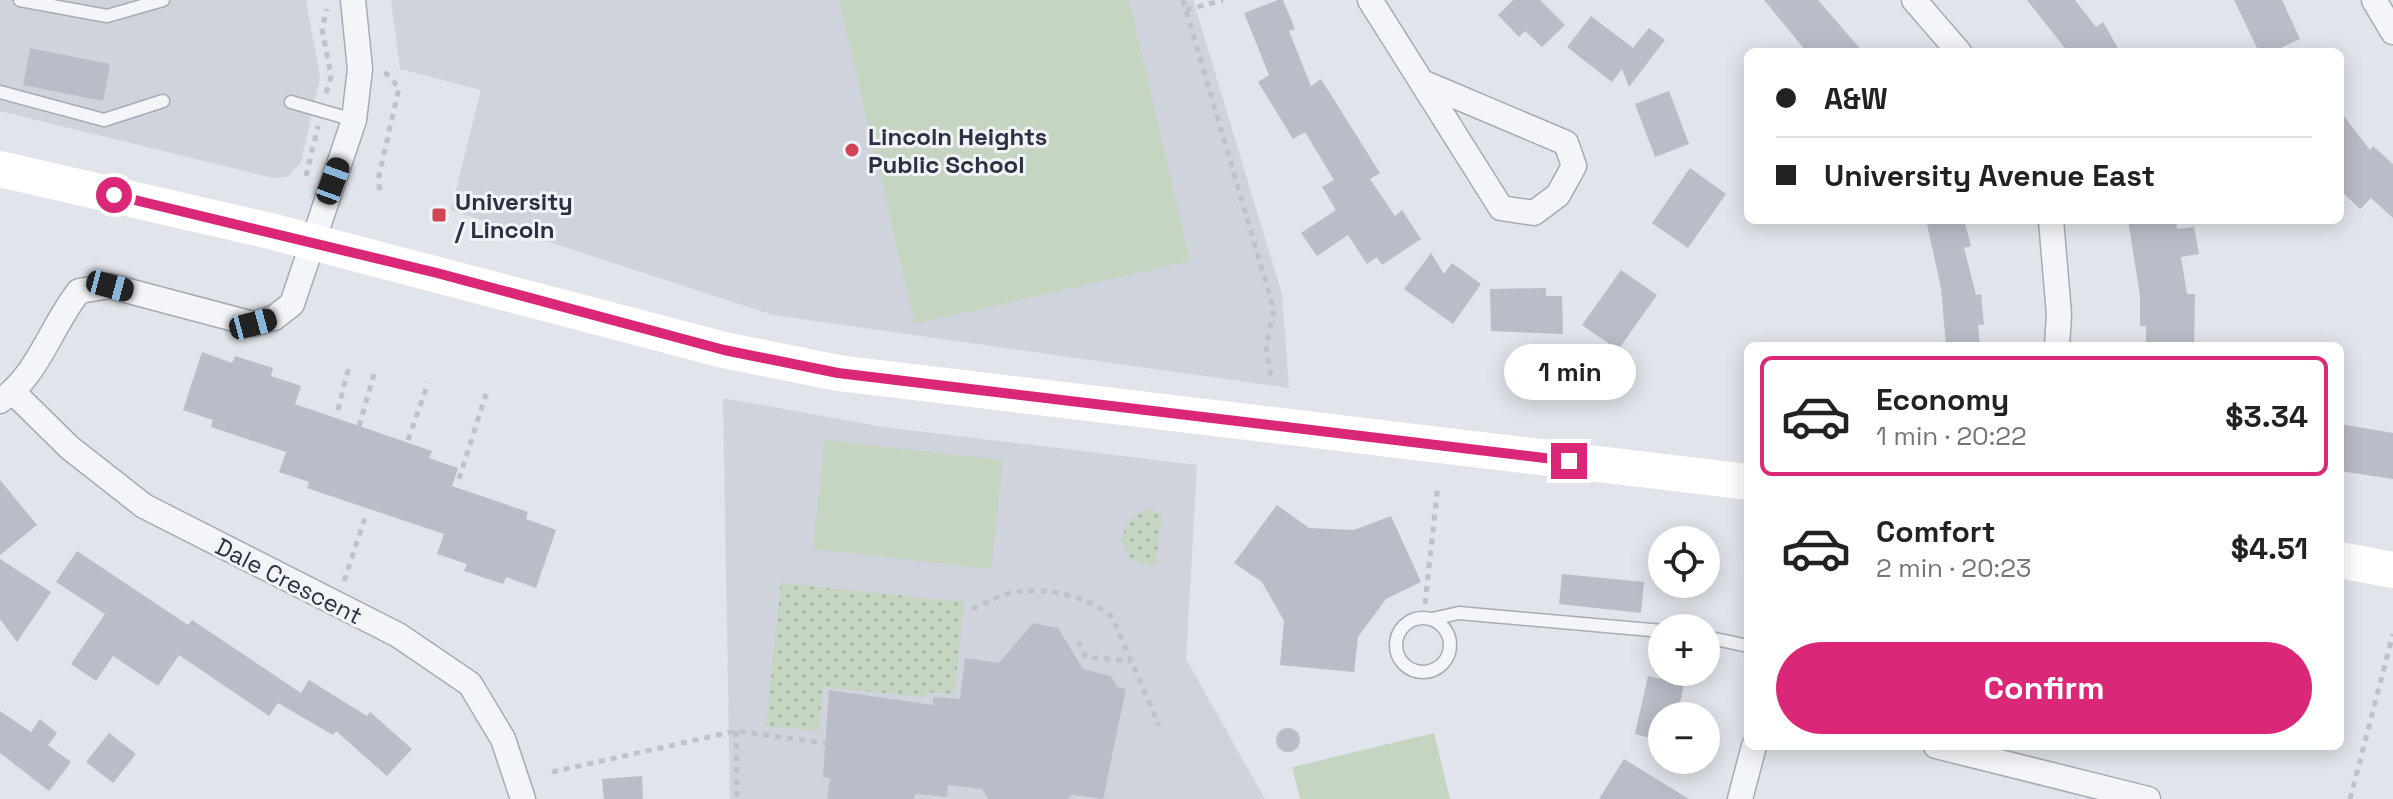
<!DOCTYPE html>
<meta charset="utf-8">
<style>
body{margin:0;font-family:"Space Grotesk",sans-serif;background:#f6f6f6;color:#222;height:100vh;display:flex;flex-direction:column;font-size:30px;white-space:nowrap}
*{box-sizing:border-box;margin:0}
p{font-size:26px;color:#767676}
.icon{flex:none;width:44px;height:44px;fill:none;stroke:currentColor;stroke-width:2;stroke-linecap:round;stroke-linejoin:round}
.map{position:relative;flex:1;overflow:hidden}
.drawer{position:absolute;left:1744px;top:342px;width:600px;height:408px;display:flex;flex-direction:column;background:#fff;border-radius:12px;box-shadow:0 4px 20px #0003}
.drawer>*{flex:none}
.top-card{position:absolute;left:1744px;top:48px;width:600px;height:176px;border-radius:12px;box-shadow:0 4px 20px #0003;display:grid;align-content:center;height:176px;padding:0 32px;background:#fff}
.fabs{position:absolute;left:1648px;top:526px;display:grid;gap:16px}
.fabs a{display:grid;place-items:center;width:72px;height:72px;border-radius:50%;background:#fff;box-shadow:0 4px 20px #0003;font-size:40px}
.end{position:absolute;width:36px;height:36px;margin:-18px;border:10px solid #db2777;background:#fff;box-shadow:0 0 0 4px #fff}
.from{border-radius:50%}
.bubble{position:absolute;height:56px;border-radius:28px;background:#fff;box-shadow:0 4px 20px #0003;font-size:26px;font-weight:700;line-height:56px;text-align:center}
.car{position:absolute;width:24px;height:48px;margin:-24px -12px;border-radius:10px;box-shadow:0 0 6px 2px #0007;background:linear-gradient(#222 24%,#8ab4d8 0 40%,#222 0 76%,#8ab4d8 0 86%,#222 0)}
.top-card b{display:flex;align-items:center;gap:28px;height:76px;font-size:30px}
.top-card b+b{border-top:2px solid #e0e0e0}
.top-card i{width:20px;height:20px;background:#222}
ul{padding:14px 0 0;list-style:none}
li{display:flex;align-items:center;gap:24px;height:120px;margin:0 16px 12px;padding:0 16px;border:4px solid transparent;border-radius:12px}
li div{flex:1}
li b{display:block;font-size:30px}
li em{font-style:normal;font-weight:700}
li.active{border-color:#db2777}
li>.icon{width:72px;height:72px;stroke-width:1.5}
.primary-button{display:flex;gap:16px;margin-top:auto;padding:16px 32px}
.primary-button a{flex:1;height:92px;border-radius:48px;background:#db2777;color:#fff;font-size:32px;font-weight:700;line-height:92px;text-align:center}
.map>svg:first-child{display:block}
.built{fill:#cfd3dc}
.grass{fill:url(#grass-dots)}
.garden{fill:#c6d4c2}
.building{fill:#b8bdc7}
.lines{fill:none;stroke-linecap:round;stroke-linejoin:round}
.lane-casing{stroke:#a6abb4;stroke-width:15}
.street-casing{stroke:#a6abb4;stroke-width:27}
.path{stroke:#bfc2c9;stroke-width:5;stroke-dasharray:6 6;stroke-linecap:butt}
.lane{stroke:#f4f5f8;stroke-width:12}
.street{stroke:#f4f5f8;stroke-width:24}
.secondary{stroke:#fff;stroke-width:36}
.route{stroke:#db2777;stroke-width:10}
.poi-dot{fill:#d24354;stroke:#f1f3f7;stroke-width:3}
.labels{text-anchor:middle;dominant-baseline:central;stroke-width:6;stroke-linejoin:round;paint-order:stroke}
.poi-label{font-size:24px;font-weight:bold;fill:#293142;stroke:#f1f3f7;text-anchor:start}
.street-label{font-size:24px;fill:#293142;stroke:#f1f3f7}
</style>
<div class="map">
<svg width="2393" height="799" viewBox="0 0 2393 799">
<defs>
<pattern id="grass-dots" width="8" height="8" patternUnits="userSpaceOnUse" patternTransform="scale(2)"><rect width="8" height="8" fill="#c6d4c2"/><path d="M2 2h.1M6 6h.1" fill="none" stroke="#aab6a8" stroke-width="1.8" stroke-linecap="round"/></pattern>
</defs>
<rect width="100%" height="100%" fill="#e1e4ea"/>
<!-- built -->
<g class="built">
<polygon points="0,0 306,0 320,77 301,162 288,177 273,178 0,111"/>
<polygon points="391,0 1193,0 1282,294 1289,388 773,315 451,210 481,90 400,69"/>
<polygon points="723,398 883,427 1197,465 1186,659 1265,799 730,799"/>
</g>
<!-- grass -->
<g class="grass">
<polygon points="1147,509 1162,514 1156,563 1150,566 1131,560 1121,539 1130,519"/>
<polygon points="781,583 964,602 954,694 927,692 926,697 823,687 818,731 766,726"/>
</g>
<!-- garden -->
<g class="garden">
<polygon points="839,0 1129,0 1190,261 915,324"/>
<polygon points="825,440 1003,460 991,569 813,549"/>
<polygon points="1434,733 1450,799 1300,799 1292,767"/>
</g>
<!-- building -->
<g class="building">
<polygon points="1278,0 1283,0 1295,29 1289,31 1311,86 1321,79 1380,173 1370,179 1395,216 1402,210 1421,239 1382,265 1377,257 1367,264 1348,235 1317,256 1301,233 1336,210 1322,187 1334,180 1305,132 1293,139 1258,82 1269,75 1244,13"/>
<polygon points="1513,0 1540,0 1565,25 1542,47 1525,31 1519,37 1498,15"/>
<polygon points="1764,0 1818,0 1863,52 1807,52"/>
<polygon points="2027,0 2075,0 2096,27 2103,22 2120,52 2068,52"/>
<polygon points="2234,0 2282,0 2300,39 2272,52 2259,52"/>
<polygon points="1591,16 1633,48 1649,28 1665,40 1629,87 1622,69 1612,82 1567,47"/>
<polygon points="30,48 110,64 103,101 23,85"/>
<polygon points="1669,91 1689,144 1655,157 1635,104"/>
<polygon points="2340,111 2370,150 2373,146 2393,164 2393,218 2371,198 2360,209 2340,190"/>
<polygon points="1690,168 1726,194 1688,248 1652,223"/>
<polygon points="1942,220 1964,220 1971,246 1964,248 1976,295 1981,294 1984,325 1978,325 1980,346 1946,346 1941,288 1927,224"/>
<polygon points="2128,220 2176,220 2177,229 2194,227 2199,254 2181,257 2187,294 2195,294 2194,346 2146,346 2146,326 2140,326 2140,296"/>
<polygon points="1431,253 1444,274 1452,263 1481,284 1453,324 1404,289"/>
<polygon points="1621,270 1657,295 1618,350 1582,325"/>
<polygon points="1546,288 1546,296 1562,296 1563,334 1491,331 1490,289"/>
<polygon points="202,352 232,363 235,356 273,368 271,376 301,386 295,404 432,451 429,458 458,468 452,486 528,512 526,519 556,530 536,588 506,577 503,584 464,571 467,564 437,554 444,534 307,488 309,482 279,472 286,452 211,427 213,420 183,410"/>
<polygon points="2340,424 2393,433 2393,479 2340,471"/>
<polygon points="0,480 37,525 0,555"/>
<polygon points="1277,505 1309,528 1354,530 1391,516 1421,582 1386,599 1358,637 1354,672 1280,665 1284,621 1262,582 1234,563"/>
<polygon points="77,551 188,625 192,620 301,693 309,680 367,716 370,712 412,749 387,776 336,731 333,735 278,703 269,716 179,655 158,686 113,656 96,681 71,664 105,614 56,582"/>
<polygon points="0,559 51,592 17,642 0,619"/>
<polygon points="1562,574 1644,582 1641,613 1559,604"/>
<polygon points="1033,623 1058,628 1083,669 1111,676 1117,687 1126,689 1103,799 1072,795 1068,799 988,799 982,789 948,785 947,797 915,794 914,799 827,799 830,778 823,777 829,690 933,705 933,697 960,699 965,658 999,663"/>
<polygon points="1648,676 1684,684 1677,716 1662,716 1662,741 1635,734"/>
<polygon points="0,711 31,732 40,719 57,733 48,745 71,762 49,791 0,753"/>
<circle cx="1288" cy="740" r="12"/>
<polygon points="109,733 136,754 113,783 86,762"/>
<polygon points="1624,759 1689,799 1599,799"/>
<polygon points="642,776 643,799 604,799 602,779"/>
</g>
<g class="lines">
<defs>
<g id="lane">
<polyline points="20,0 107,16 163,0"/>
<polyline points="0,92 104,120 163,101"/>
<polyline points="291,102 354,120"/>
<circle cx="1423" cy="645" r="27"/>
<polyline points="1432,619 1459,613 1662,631"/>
<polyline points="1706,637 1748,646"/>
</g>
<g id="street">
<polyline points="1370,0 1501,208 1534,213 1558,195 1574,166 1566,143 1422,82"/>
<polyline points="1914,0 1959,52"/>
<polyline points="2374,0 2393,32"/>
<polyline points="2051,220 2059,314 2057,346"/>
<polyline points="13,392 70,448 144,506 398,635 470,684 503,739 523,799"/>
<path d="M0 401C38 376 51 326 79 291L110 286 253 324 274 318 292 304 354 120 360 69 353 0"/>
<polyline points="1936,746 2148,799"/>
<polyline points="1740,799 1754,746"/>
</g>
</defs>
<!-- lane casing -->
<use href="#lane" class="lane-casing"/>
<!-- street casing -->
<use href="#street" class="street-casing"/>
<!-- path -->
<g class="path">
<polyline points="1183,0 1274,310 1266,346 1271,378"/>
<polyline points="1186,10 1223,0"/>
<polyline points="326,93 331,76 322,28 327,9"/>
<polyline points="306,176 318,126"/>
<polyline points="380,190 378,180 399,88 384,71"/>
<polyline points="338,410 349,366"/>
<polyline points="359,426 375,371"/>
<polyline points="408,440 428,383"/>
<polyline points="459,479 486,394"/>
<polyline points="344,581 366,515"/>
<polyline points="1425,604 1438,485"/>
<path d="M972 609C986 603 1001 594 1015 592 1047 587 1088 596 1112 617L1159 725"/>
<polyline points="1078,641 1086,657 1131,661"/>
<polyline points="736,731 737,799"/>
<polyline points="552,772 736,731 825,743"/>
<polyline points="2350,799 2393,634"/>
</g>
<!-- lane -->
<use href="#lane" class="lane"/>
<!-- street -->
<use href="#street" class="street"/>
<!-- secondary -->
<g class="secondary">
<polyline points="0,169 270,231 724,350 838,373 1748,482"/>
<polyline points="2340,560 2393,570"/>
</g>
</g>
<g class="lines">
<!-- route -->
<polyline class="route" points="114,195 437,273 724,350 838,373 1569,461"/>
</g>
<!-- markers -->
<g class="poi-dot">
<circle cx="852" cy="150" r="8"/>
<rect x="431" y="207" width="16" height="16" rx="4"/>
</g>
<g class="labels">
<!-- poi labels -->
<g class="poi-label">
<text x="868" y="136">Lincoln Heights<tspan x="868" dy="28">Public School</tspan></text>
<text x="455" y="201">University<tspan x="455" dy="28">/ Lincoln</tspan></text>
</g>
<!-- street labels -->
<g class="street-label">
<text transform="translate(289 581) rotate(27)">Dale Crescent</text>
</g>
</g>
</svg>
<div class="fabs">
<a><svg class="icon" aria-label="locate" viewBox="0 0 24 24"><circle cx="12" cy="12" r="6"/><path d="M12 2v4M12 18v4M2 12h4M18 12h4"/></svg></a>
<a>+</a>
<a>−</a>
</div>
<i class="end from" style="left:114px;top:195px"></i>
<i class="end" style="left:1569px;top:461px"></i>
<div class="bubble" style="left:1504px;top:344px;width:132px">1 min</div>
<i class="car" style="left:333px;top:181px;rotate:20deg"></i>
<i class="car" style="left:110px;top:286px;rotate:105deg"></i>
<i class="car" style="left:253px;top:324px;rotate:75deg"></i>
<div class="top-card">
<b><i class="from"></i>A&amp;W</b>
<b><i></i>University Avenue East</b>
</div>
<section class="drawer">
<ul>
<li class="active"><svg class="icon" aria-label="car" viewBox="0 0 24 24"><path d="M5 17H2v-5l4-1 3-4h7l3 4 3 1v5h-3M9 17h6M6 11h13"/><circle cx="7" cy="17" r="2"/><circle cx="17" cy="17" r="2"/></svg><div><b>Economy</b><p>1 min · 20:22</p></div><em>$3.34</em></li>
<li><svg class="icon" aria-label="car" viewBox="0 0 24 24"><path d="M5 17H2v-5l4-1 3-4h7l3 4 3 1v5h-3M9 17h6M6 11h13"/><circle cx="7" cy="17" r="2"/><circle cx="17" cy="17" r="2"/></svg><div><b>Comfort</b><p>2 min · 20:23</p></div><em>$4.51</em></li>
</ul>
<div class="primary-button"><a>Confirm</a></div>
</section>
</div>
